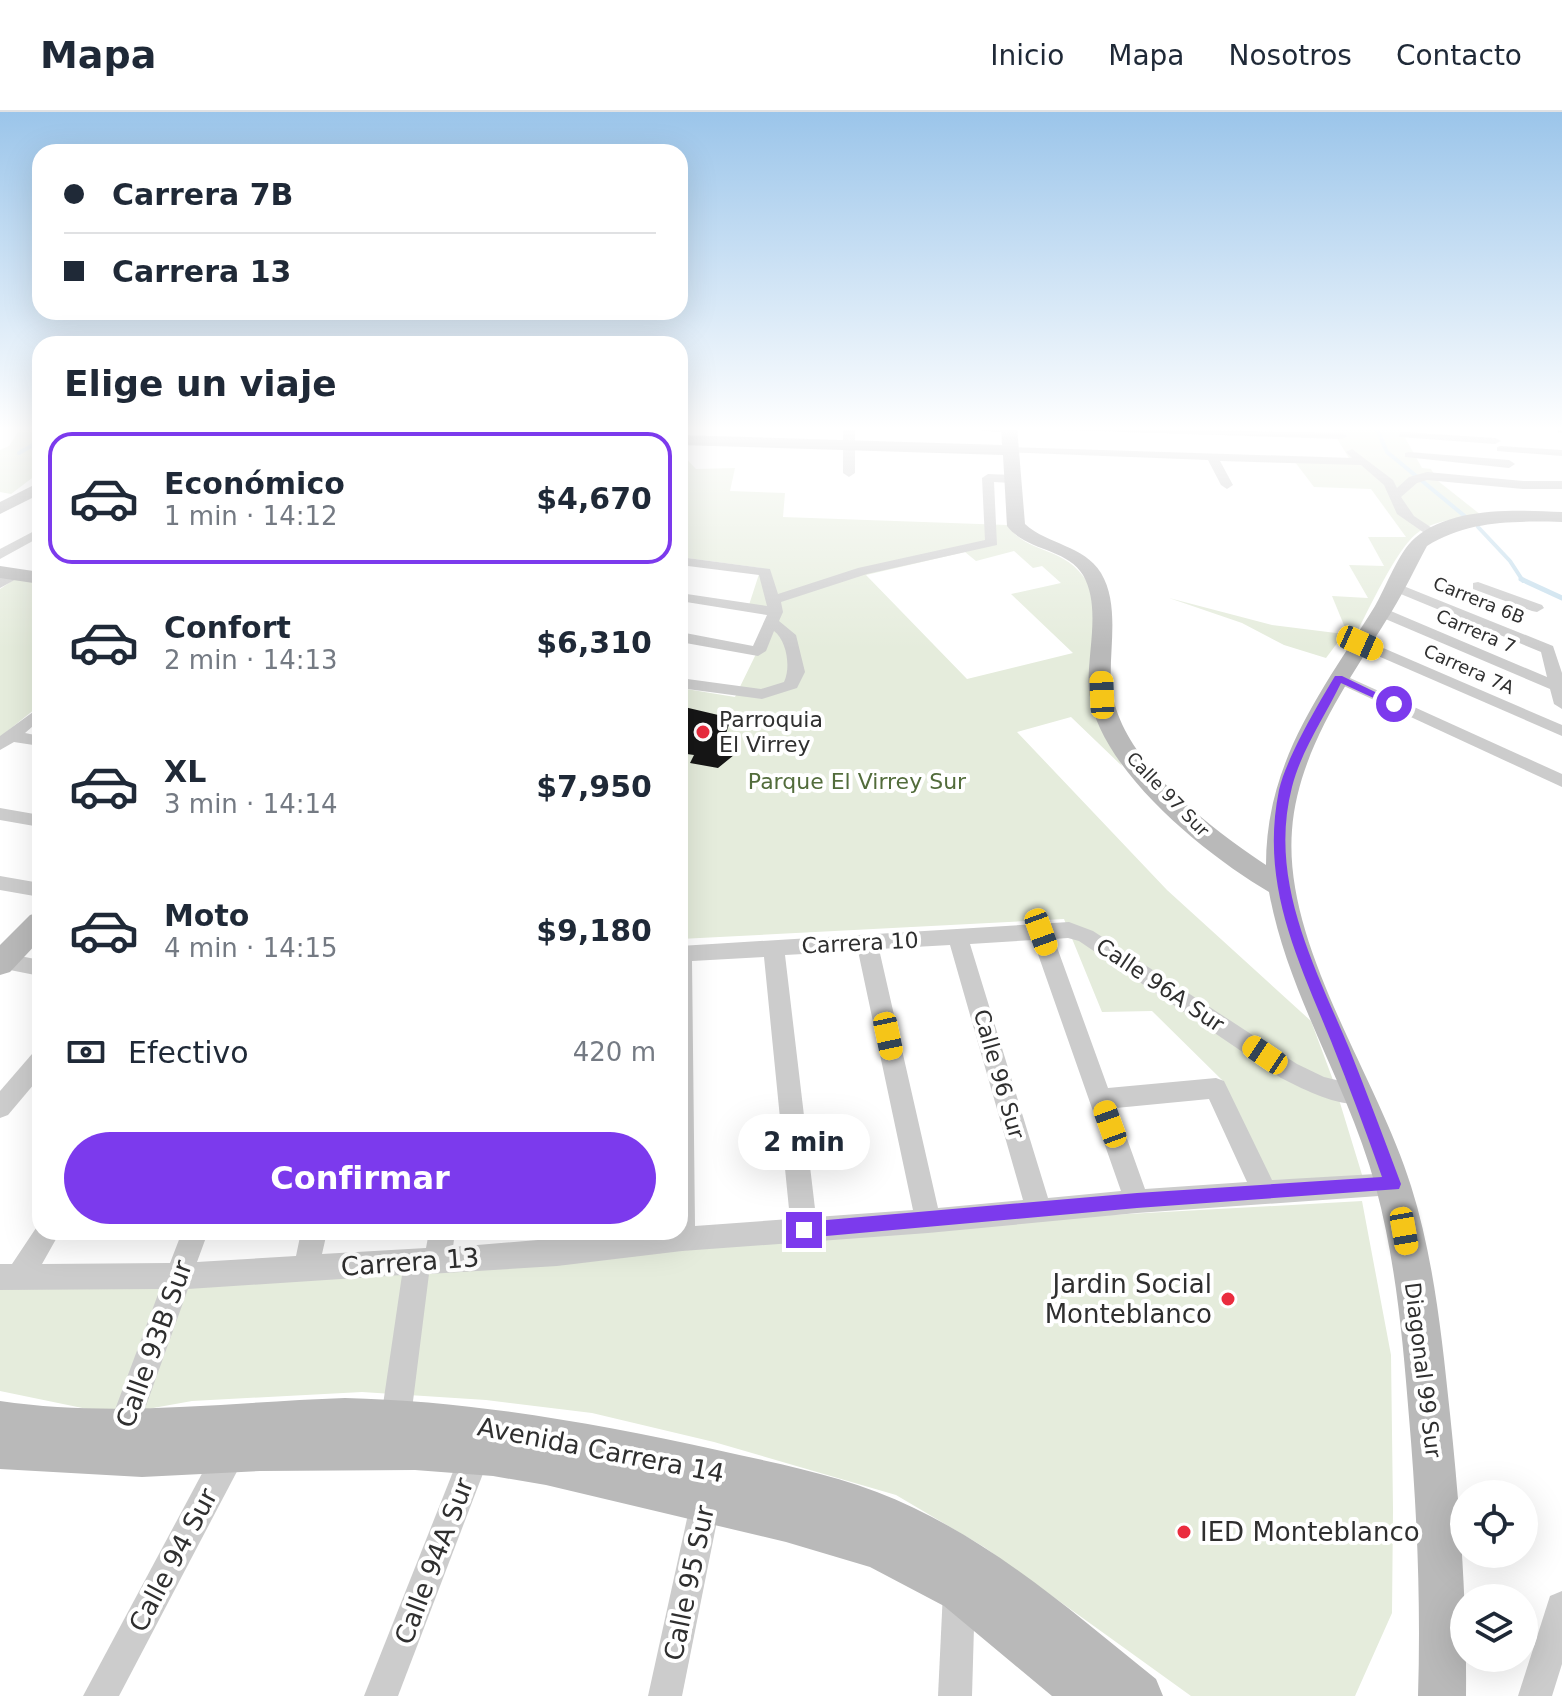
<!DOCTYPE html>
<html lang="es">
<meta charset="utf-8">
<style>
body{margin:0;font-family:"DejaVu Sans",sans-serif;background:#f6f6f7;color:#1f2937;height:100vh;display:flex;flex-direction:column;font-size:30px;white-space:nowrap}
*{box-sizing:border-box;margin:0}
p{font-size:26px;color:#747a83}
.icon{flex:none;width:44px;height:44px;fill:none;stroke:currentColor;stroke-width:2;stroke-linecap:round;stroke-linejoin:round}
.map{position:relative;flex:1;overflow:hidden}
.sheet{position:absolute;left:32px;top:224px;width:656px;height:904px;display:flex;flex-direction:column;background:#fff;border-radius:24px;box-shadow:0 8px 32px #0002}
.sheet>*{flex:none}
.banner{position:absolute;left:32px;top:32px;width:656px;height:176px;border-radius:24px;box-shadow:0 8px 32px #0002;display:grid;align-content:center;height:176px;padding:0 32px;background:#fff}
.controls{position:absolute;left:1450px;top:1368px;display:grid;gap:16px}
.controls a{display:grid;place-items:center;width:88px;height:88px;border-radius:50%;background:#fff;box-shadow:0 8px 32px #0002;font-size:40px}
.end{position:absolute;width:36px;height:36px;margin:-18px;border:10px solid #7c3aed;background:#fff;box-shadow:0 0 0 4px #fff}
.from{border-radius:50%}
.bubble{position:absolute;height:56px;border-radius:28px;background:#fff;box-shadow:0 8px 32px #0002;font-size:26px;font-weight:800;line-height:56px;text-align:center}
.car{position:absolute;width:24px;height:48px;margin:-24px -12px;border-radius:10px;box-shadow:0 0 6px 2px #0007;background:linear-gradient(#f5c518 24%,#345 0 40%,#f5c518 0 76%,#345 0 86%,#f5c518 0)}
.banner b{display:flex;align-items:center;gap:28px;height:76px;font-size:30px}
.banner b+b{border-top:2px solid #e0e1e3}
.banner i{width:20px;height:20px;background:#1f2937}
ul{padding:0;list-style:none}
li{display:flex;align-items:center;gap:24px;height:132px;margin:0 16px 12px;padding:0 16px;border:4px solid transparent;border-radius:24px}
li div{flex:1}
li b{display:block;font-size:30px}
li em{font-style:normal;font-weight:800}
li.active{border-color:#7c3aed}
li>.icon{width:72px;height:72px;stroke-width:1.5}
h2{padding:0 32px;font-size:36px;line-height:96px}
.pay{display:flex;align-items:center;gap:20px;height:88px;padding:0 32px;font-size:30px}
.pay p{margin-inline-start:auto}
.button{display:flex;gap:16px;margin-top:auto;padding:16px 32px}
.button a{flex:1;height:92px;border-radius:48px;background:#7c3aed;color:#fff;font-size:32px;font-weight:800;line-height:92px;text-align:center}
header{display:flex;align-items:center;gap:48px;box-sizing:border-box;height:112px;padding:0 40px;background:#fff;border-bottom:2px solid #e0e1e3}
header strong{font-size:38px}
nav{display:flex;gap:44px;margin-inline-start:auto;font-size:28px}
.map>svg:first-child{display:block}
.green{fill:#e5ecdc;fill-rule:evenodd}
.lines{fill:none;stroke-linecap:round;stroke-linejoin:round}
.stream-far1{stroke:#c7dfed;stroke-width:4}
.stream{stroke:#c7dfed;stroke-width:5}
.building{fill:#161616}
.street{fill:#ccc;fill-rule:evenodd}
.secondary{fill:#b9b9b9;fill-rule:evenodd}
.route{fill:#7c3aed}
.poi-dot{fill:#ea2c3e;stroke:#fff;stroke-width:3}
.labels{text-anchor:middle;dominant-baseline:central;stroke-width:8;stroke-linejoin:round;paint-order:stroke}
.far-street-label{font-size:18px;fill:#2f2f2f;stroke:#fff}
.poi-label{font-size:22px;fill:#2f2f2f;stroke:#fff;text-anchor:start}
.park-label{font-size:22px;fill:#526c3b;stroke:#fff}
.street-label{font-size:22px;fill:#2f2f2f;stroke:#fff}
.near-street-label{font-size:26px;fill:#2f2f2f;stroke:#fff}
.near-poi-label{font-size:26px;fill:#2f2f2f;stroke:#fff;text-anchor:end}
</style>
<header>
<strong>Mapa</strong>
<nav><a>Inicio</a><a>Mapa</a><a>Nosotros</a><a>Contacto</a></nav>
</header>
<div class="map">
<svg width="1562" height="1584" viewBox="0 0 1562 1584">
<rect width="100%" height="100%" fill="#fff"/>
<!-- green -->
<g class="green">
<polygon points="21,315 40,315 40,360 11,382 0,380 0,338 9,334"/>
<path d="M1330 315H1399L1422 356 1431 357 1438 369 1481 403C1460 406 1433 408 1416 422 1396 438 1368 499 1355 524L1348 523 1332 484 1368 486 1349 453 1384 454 1368 425H1406L1371 377 1314 375 1295 350 1352 351Z"/>
<path d="M680 340 696 357 735 356 730 379 785 381 783 405 1007 413C1030 446 1068 431 1091 477L1106 615 1122 654 1071 605 1017 620 1167 778 1311 909 1333 968 1363 1066 1266 1068 1223 969 1152 899 1102 900 1064 807 680 827V576L735 585 776 501 748 496 761 456 680 445ZM1014 439 1033 456 1042 454 1061 471 1011 482 1073 541 967 567 866 463 965 440 976 449Z"/>
<polygon points="15,467 40,471 40,593 0,625 0,477"/>
<polygon points="1169,486 1272,513 1344,522 1326,546 1284,533 1242,511"/>
<polygon points="1362,1089 1391,1243 1393,1398 1392,1501 1355,1584 1191,1584 984,1435 896,1383 714,1330 592,1301 486,1288 362,1280 192,1289 142,1298 92,1298 0,1279 0,1165"/>
</g>
<g class="lines">
<!-- stream-far1 -->
<g class="stream-far1">
<polyline points="1376,315 1387,340 1467,406"/>
<polyline points="19,341 40,329"/>
<polyline points="1478,415 1510,449 1523,469"/>
</g>
<!-- stream -->
<polyline class="stream" points="1521,467 1562,486"/>
</g>
<!-- building -->
<polygon class="building" points="680,594 731,606 722,634 734,643 718,656 690,651 694,643 680,641"/>
<g class="lines">
<!-- street -->
<g class="street">
<polygon points="843,315 855,315 855,361 849,365 843,361"/>
<path d="M974 315H1014L1015 316C1006 322 983 321 974 315Z"/>
<polygon points="1055,315 1342,321 1348,324 1342,327 1060,318"/>
<polygon points="1555,315 1562,315 1562,321 1558,320"/>
<polygon points="1403,320 1495,326 1501,329 1495,332 1399,325 1399,321"/>
<polygon points="1501,334 1562,338 1562,344 1497,339 1497,335"/>
<polygon points="1010,335 1352,346 1346,340 1352,337 1393,368 1397,376 1409,365 1427,360 1523,369 1562,369 1562,377 1523,377 1427,368 1417,371 1401,385 1414,404 1438,420 1440,423 1433,427 1397,402 1384,373 1361,353 1220,349 1233,373 1227,377 1221,373 1208,348 1006,340 1006,336"/>
<polygon points="1409,340 1509,348 1515,352 1509,356 1405,345 1405,341"/>
<path d="M988 362 1012 363 1018 367 1012 371 994 370 997 433 867 462 781 490 783 500 779 509 796 523 805 560 797 576 762 587 680 576V566L761 577 784 570C791 556 787 529 774 519L766 539 758 544 680 530V520L753 534 767 503 680 489V481L767 494 759 463 680 453V445L770 457 778 482 858 456 985 428 982 366Z"/>
<polygon points="40,416 40,425 0,447 0,437"/>
<polygon points="15,458 22,462 20,465 0,476 0,466"/>
<polygon points="1478,470 1542,493 1544,496 1537,500 1532,499 1473,477 1473,471"/>
<polygon points="1396,471 1553,534 1562,561 1562,597 1554,592 1550,577 1376,503 1376,497 1386,497 1547,565 1541,540 1391,478 1391,472"/>
<polygon points="1360,526 1562,613 1562,624 1355,534 1355,528"/>
<polygon points="1339,561 1562,662 1562,675 1333,569 1331,566"/>
<polygon points="40,595 40,608 25,621 40,624 40,634 14,630 0,638 0,624"/>
<polygon points="0,696 40,703 40,715 0,708"/>
<polygon points="0,764 40,771 40,785 0,778"/>
<path d="M1069 810 1093 819 1297 952 1324 965 1369 976 1373 983 1369 990C1345 999 1303 977 1281 966L1079 829 1068 826 1054 827 1108 976 1216 966 1224 969 1272 1068 1393 1061 1402 1064 1406 1072 1402 1080 1393 1083 1137 1101 928 1121 682 1139 557 1154 429 1162 410 1313 405 1323 395 1328 385 1323 380 1313 402 1163 188 1177 133 1330 122 1334 111 1330 107 1319 160 1177 0 1178V1152H12L40 1110V1120H60L42 1152 170 1151 182 1120H208L197 1150 296 1144 301 1120H327L322 1142 426 1136 429 1120H455L453 1135 633 1120H680V834ZM1033 828 1121 1079 1048 1086 970 832ZM950 833 1023 1088 938 1096 879 837ZM858 839 913 1098 816 1105 785 843ZM764 845 790 1107 695 1114 692 849ZM1209 987 1247 1070 1145 1077 1116 996Z"/>
<polygon points="0,840 40,848 40,864 0,856"/>
<polygon points="40,940 40,965 8,1003 0,1006 0,979 32,942"/>
<polygon points="232,1322 243,1326 247,1337 243,1348 119,1584 83,1584 221,1326"/>
<polygon points="477,1323 488,1327 492,1338 398,1584 364,1584 466,1327"/>
<polygon points="707,1369 718,1373 722,1384 682,1584 648,1584 692,1384 696,1373"/>
<polygon points="959,1464 971,1468 975,1480 972,1584 938,1584 943,1480 947,1468"/>
<polygon points="1562,1479 1562,1552 1552,1584 1518,1584 1550,1484"/>
</g>
<!-- secondary -->
<g class="secondary">
<path d="M1001 315H1017L1025 412C1048 433 1084 433 1101 461 1120 493 1109 536 1111 571 1116 646 1208 714 1266 753 1266 649 1322 579 1375 494 1386 475 1399 439 1415 426 1452 394 1517 398 1562 400V410C1515 409 1468 408 1427 434 1415 456 1405 478 1392 499 1351 566 1298 637 1292 718 1283 834 1377 964 1411 1074 1434 1147 1442 1226 1450 1302 1460 1397 1467 1493 1466 1584H1418C1421 1491 1417 1398 1409 1305 1403 1229 1396 1151 1376 1076 1349 974 1288 884 1269 780 1206 743 1098 657 1089 579 1086 543 1102 496 1083 463 1067 436 1026 439 1007 414L1003 343 680 333V323L1002 333Z"/>
<polygon points="40,370 40,382 0,402 0,390"/>
<polygon points="0,454 40,460 40,472 0,466"/>
<polygon points="40,800 40,828 10,860 0,863 0,833 30,803"/>
<path d="M345 1286C471 1289 593 1311 717 1338 784 1353 851 1365 914 1396 1004 1439 1079 1505 1156 1567L1163 1584H1052L944 1494 870 1455 786 1430 546 1373 493 1364 415 1358 260 1359 142 1365 0 1357V1289C115 1306 229 1290 345 1286Z"/>
</g>
</g>
<!-- sky -->
<linearGradient id="sky" x2="0" y2="1"><stop stop-color="#9bc5ea"/><stop offset="0.59" stop-color="#fff"/><stop offset="1" stop-color="#fff" stop-opacity="0"/></linearGradient>
<rect width="1562" height="537" fill="url(#sky)"/>
<!-- route -->
<path class="route" d="M1335 564H1342L1400 592 1391 594 1341 571C1325 604 1301 639 1292 675 1268 768 1314 853 1349 936 1367 981 1384 1027 1401 1072L1399 1077 1137 1096 804 1126 798 1124 796 1118 804 1110 1137 1081 1382 1065C1366 1020 1349 974 1331 929 1297 845 1260 772 1279 678 1286 647 1318 592 1335 564Z"/>
<!-- markers -->
<g class="poi-dot">
<circle cx="703" cy="620" r="8"/>
<circle cx="1228" cy="1187" r="8"/>
<circle cx="1184" cy="1420" r="8"/>
</g>
<g class="labels">
<!-- far-street labels -->
<g class="far-street-label">
<text transform="translate(1479 488) rotate(22)">Carrera 6B</text>
<text transform="translate(1476 519) rotate(23)">Carrera 7</text>
<text transform="translate(1469 557) rotate(24)">Carrera 7A</text>
<text transform="translate(1168 682) rotate(46)">Calle 97 Sur</text>
</g>
<!-- poi labels -->
<g class="poi-label">
<text x="719" y="607">Parroquia<tspan x="719" dy="25">El Virrey</tspan></text>
</g>
<!-- park labels -->
<g class="park-label">
<text x="857" y="669">Parque El Virrey Sur</text>
</g>
<!-- street labels -->
<g class="street-label">
<text transform="translate(860 831) rotate(-3)">Carrera 10</text>
<text transform="translate(1160 873) rotate(34)">Calle 96A Sur</text>
<text transform="translate(999 962) rotate(74)">Calle 96 Sur</text>
<text transform="translate(1423 1258) rotate(83)">Diagonal 99 Sur</text>
</g>
<!-- near-street labels -->
<g class="near-street-label">
<text transform="translate(410 1150) rotate(-4)">Carrera 13</text>
<text transform="translate(154 1232) rotate(-70)">Calle 93B Sur</text>
<text transform="translate(601 1338) rotate(11)">Avenida Carrera 14</text>
<text transform="translate(173 1448) rotate(-62)">Calle 94 Sur</text>
<text transform="translate(434 1449) rotate(-69)">Calle 94A Sur</text>
<text transform="translate(689 1471) rotate(-78)">Calle 95 Sur</text>
</g>
<!-- near-poi labels -->
<g class="near-poi-label">
<text x="1212" y="1172">Jardin Social<tspan x="1212" dy="30">Monteblanco</tspan></text>
<text x="1200" y="1420" text-anchor="start">IED Monteblanco</text>
</g>
</g>
</svg>
<div class="controls">
<a><svg class="icon" aria-label="locate" viewBox="0 0 24 24"><circle cx="12" cy="12" r="6"/><path d="M12 2v4M12 18v4M2 12h4M18 12h4"/></svg></a>
<a><svg class="icon" aria-label="layers" viewBox="0 0 24 24"><path d="M12 4l9 5-9 5-9-5zM3 14l9 5 9-5"/></svg></a>
</div>
<i class="end from" style="left:1394px;top:592px"></i>
<i class="end" style="left:804px;top:1118px"></i>
<div class="bubble" style="left:738px;top:1002px;width:132px">2 min</div>
<i class="car" style="left:1360px;top:531px;rotate:114deg"></i>
<i class="car" style="left:1102px;top:583px;rotate:358deg"></i>
<i class="car" style="left:1041px;top:820px;rotate:160deg"></i>
<i class="car" style="left:888px;top:924px;rotate:168deg"></i>
<i class="car" style="left:1265px;top:943px;rotate:304deg"></i>
<i class="car" style="left:1110px;top:1012px;rotate:340deg"></i>
<i class="car" style="left:1404px;top:1119px;rotate:170deg"></i>
<div class="banner">
<b><i class="from"></i>Carrera 7B</b>
<b><i></i>Carrera 13</b>
</div>
<section class="sheet">
<h2>Elige un viaje</h2>
<ul>
<li class="active"><svg class="icon" aria-label="car" viewBox="0 0 24 24"><path d="M5 17H2v-5l4-1 3-4h7l3 4 3 1v5h-3M9 17h6M6 11h13"/><circle cx="7" cy="17" r="2"/><circle cx="17" cy="17" r="2"/></svg><div><b>Económico</b><p>1 min · 14:12</p></div><em>$4,670</em></li>
<li><svg class="icon" aria-label="car" viewBox="0 0 24 24"><path d="M5 17H2v-5l4-1 3-4h7l3 4 3 1v5h-3M9 17h6M6 11h13"/><circle cx="7" cy="17" r="2"/><circle cx="17" cy="17" r="2"/></svg><div><b>Confort</b><p>2 min · 14:13</p></div><em>$6,310</em></li>
<li><svg class="icon" aria-label="car" viewBox="0 0 24 24"><path d="M5 17H2v-5l4-1 3-4h7l3 4 3 1v5h-3M9 17h6M6 11h13"/><circle cx="7" cy="17" r="2"/><circle cx="17" cy="17" r="2"/></svg><div><b>XL</b><p>3 min · 14:14</p></div><em>$7,950</em></li>
<li><svg class="icon" aria-label="car" viewBox="0 0 24 24"><path d="M5 17H2v-5l4-1 3-4h7l3 4 3 1v5h-3M9 17h6M6 11h13"/><circle cx="7" cy="17" r="2"/><circle cx="17" cy="17" r="2"/></svg><div><b>Moto</b><p>4 min · 14:15</p></div><em>$9,180</em></li>
</ul>
<div class="pay"><svg class="icon" aria-label="cash" viewBox="0 0 24 24"><path d="M3 7h18v10H3z"/><circle cx="12" cy="12" r="2"/></svg>Efectivo<p>420 m</p></div>
<div class="button"><a>Confirmar</a></div>
</section>
</div>
